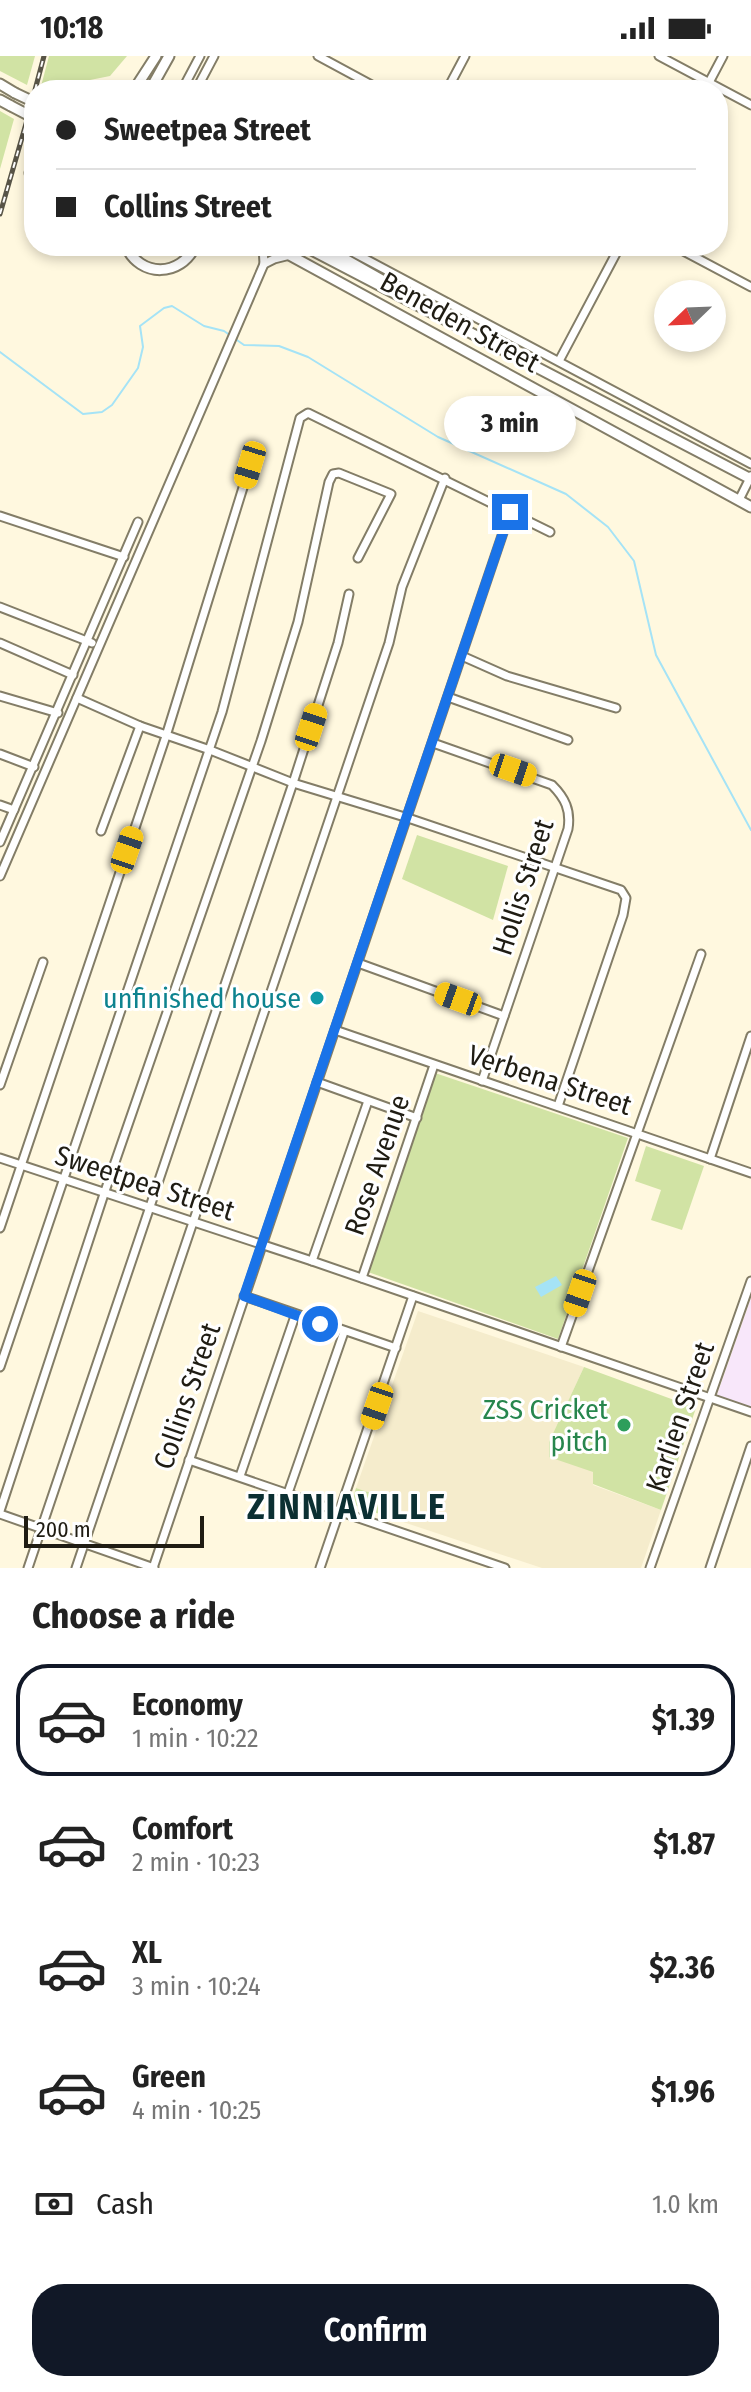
<!DOCTYPE html>
<meta charset="utf-8">
<style>
body{margin:0;font-family:"Fira Sans Condensed",sans-serif;background:#f2f2f2;color:#222;height:100vh;display:flex;flex-direction:column;font-size:30px;white-space:nowrap}
*{box-sizing:border-box;margin:0}
p{font-size:26px;color:#767676}
.icon{flex:none;width:44px;height:44px;fill:none;stroke:currentColor;stroke-width:2;stroke-linecap:round;stroke-linejoin:round}
.map{position:relative;height:1512px;overflow:hidden}
.panel{display:flex;flex-direction:column;background:#fff;flex:1}
.panel>*{flex:none}
.top-card{position:absolute;left:24px;top:24px;width:704px;height:176px;border-radius:32px;box-shadow:0 4px 12px #0003;display:grid;align-content:center;height:176px;padding:0 32px;background:#fff}
.needle{width:52px;rotate:247deg}
.tools{position:absolute;left:654px;top:224px;display:grid;gap:16px}
.tools a{display:grid;place-items:center;width:72px;height:72px;border-radius:50%;background:#fff;box-shadow:0 4px 12px #0003;font-size:40px}
.scale{position:absolute;left:24px;bottom:20px;width:180px;box-sizing:border-box;padding-left:8px;border:4px solid #1f1c13;border-top:0;font-size:22px;line-height:28px;white-space:nowrap;color:#1f1c13;-webkit-text-stroke:6px #fff;paint-order:stroke}
.end{position:absolute;width:36px;height:36px;margin:-18px;border:10px solid #1a73e8;background:#fff;box-shadow:0 0 0 4px #fff}
.from{border-radius:50%}
.bubble{position:absolute;height:56px;border-radius:28px;background:#fff;box-shadow:0 4px 12px #0003;font-size:26px;font-weight:700;line-height:56px;text-align:center}
.car{position:absolute;width:24px;height:48px;margin:-24px -12px;border-radius:10px;box-shadow:0 0 6px 2px #0007;background:linear-gradient(#f5c518 24%,#345 0 40%,#f5c518 0 76%,#345 0 86%,#f5c518 0)}
.top-card b{display:flex;align-items:center;gap:28px;height:76px;font-size:30px}
.top-card b+b{border-top:2px solid #e0e0e0}
.top-card i{width:20px;height:20px;background:#222}
ul{padding:0;list-style:none}
li{display:flex;align-items:center;gap:24px;height:112px;margin:0 16px 12px;padding:0 16px;border:4px solid transparent;border-radius:32px}
li div{flex:1}
li b{display:block;font-size:30px}
li em{font-style:normal;font-weight:700}
li.on{border-color:#111827}
li>.icon{width:72px;height:72px;stroke-width:1.5}
h2{padding:0 32px;font-size:36px;line-height:96px}
.pay{display:flex;align-items:center;gap:20px;height:88px;padding:0 32px;font-size:30px}
.pay p{margin-inline-start:auto}
.button{display:flex;gap:16px;margin-top:auto;padding:16px 32px}
.button a{flex:1;height:92px;border-radius:32px;background:#111827;color:#fff;font-size:32px;font-weight:700;line-height:92px;text-align:center}
.status{display:flex;justify-content:space-between;align-items:center;height:56px;padding:0 40px;background:#fff;direction:ltr}
.status svg{height:22px;fill:currentColor}
.map>svg:first-child{display:block}
.commercial{fill:#f8e7fa}
.built{fill:#f5eccc}
.green{fill:#d1e3a4}
.water{fill:#a5e3f6}
.lines{fill:none;stroke-linecap:round;stroke-linejoin:round}
.stream{stroke:#a5e3f6;stroke-width:2}
.minor-casing{stroke:#837d67;stroke-width:11}
.major-casing{stroke:#837d67;stroke-width:13}
.minor{stroke:#fff;stroke-width:7}
.major{stroke:#fff;stroke-width:9}
.rail-casing{stroke:#585447;stroke-width:5}
.rail{stroke:#fff;stroke-width:2;stroke-dasharray:6;stroke-linecap:butt}
.major-bridge-casing{stroke:#837d67;stroke-width:13;stroke-linecap:butt}
.major-bridge{stroke:#fff;stroke-width:9}
.route{stroke:#1a73e8;stroke-width:10}
.culture-dot{fill:#0f9aa8;stroke:#fff;stroke-width:3}
.leisure-dot{fill:#2e9e5b;stroke:#fff;stroke-width:3}
.labels{text-anchor:middle;dominant-baseline:central;stroke-width:6;stroke-linejoin:round;paint-order:stroke}
.street-label{font-size:28px;fill:#1f1c13;stroke:#fff}
.culture-label{font-size:28px;fill:#0d838f;stroke:#fff;text-anchor:end}
.leisure-label{font-size:28px;fill:#27864d;stroke:#fff;text-anchor:end}
.district-label{font-size:36px;font-weight:bold;letter-spacing:2px;fill:#0b2f32;stroke:#fff}
</style>
<div class="status"><b>10:18</b><svg viewBox="0 0 49 12"><path d="M0 12V9h3v3zM5 12V6h3v6zM10 12V3h3v9zM15 12V0h3v12zM26 1h20v11H26zM47 4h2v5h-2z"/></svg></div>
<div class="map">
<svg width="751" height="1512" viewBox="0 0 751 1512">
<rect width="100%" height="100%" fill="#fff8df"/>
<!-- commercial -->
<polygon class="commercial" points="751,1242 751,1351 717,1339"/>
<!-- built -->
<polygon class="built" points="418,1255 584,1311 549,1386 594,1417 593,1429 661,1454 641,1512 542,1512 394,1463 399,1447 356,1432"/>
<!-- green -->
<g class="green">
<polygon points="0,0 35,0 27,29 0,15"/>
<polygon points="49,0 127,0 110,20 40,34"/>
<polygon points="0,55 14,63 0,113"/>
<polygon points="417,779 508,810 493,864 402,823"/>
<polygon points="435,1017 628,1082 558,1283 368,1216"/>
<polygon points="646,1090 704,1110 682,1174 651,1164 661,1134 635,1125"/>
<polygon points="584,1311 696,1352 661,1454 593,1428 593,1416 549,1401 549,1386"/>
<polygon points="356,1432 400,1447 394,1463 351,1448"/>
</g>
<!-- water -->
<polygon class="water" points="556,1220 562,1229 541,1241 535,1231"/>
<g class="lines">
<!-- stream -->
<polyline class="stream" points="0,296 83,358 102,356 112,349 138,312 143,291 140,270 164,252 172,250 204,270 224,275 244,289 279,290 308,301 438,381 566,438 608,471 634,505 656,599 751,774"/>
<defs>
<g id="minor">
<polyline points="318,0 381,34"/>
<polyline points="659,0 751,49"/>
<polyline points="182,34 200,0"/>
<polyline points="196,34 214,0"/>
<polyline points="447,34 465,0"/>
<polyline points="705,34 723,0"/>
<polyline points="341,190 751,408"/>
<polyline points="674,190 751,231"/>
<polyline points="264,208 274,203 290,199"/>
<polyline points="559,305 620,190"/>
<polyline points="739,444 751,420"/>
<polyline points="0,460 124,501"/>
<polyline points="0,551 92,587"/>
<polyline points="0,587 73,619"/>
<polyline points="462,600 507,620 616,652"/>
<polyline points="0,640 58,657"/>
<polyline points="448,641 568,684"/>
<polyline points="77,642 140,670 210,694 293,727 408,762 621,834 626,842 623,859 558,1050"/>
<path d="M433 687 552 729C565 742 571 754 568 773L482 1025"/>
<polyline points="0,698 34,711"/>
<polyline points="0,749 14,754"/>
<polyline points="101,775 140,670"/>
<polyline points="0,786 138,466"/>
<polyline points="0,820 264,208 263,190"/>
<polyline points="358,907 504,960"/>
<polyline points="335,974 751,1117"/>
<polyline points="317,1026 417,1062"/>
<polyline points="0,1029 43,906"/>
<polyline points="0,1102 312,1205 751,1356"/>
<polyline points="710,1103 751,980"/>
<polyline points="0,1172 166,680 250,409"/>
<polyline points="312,1205 368,1045"/>
<polyline points="362,1222 434,1009"/>
<polyline points="244,1240 396,1292"/>
<polyline points="561,1291 701,898"/>
<polyline points="0,1311 222,656 300,362 308,357 550,476"/>
<polyline points="189,1404 505,1512"/>
<polyline points="240,1420 295,1260"/>
<polyline points="288,1437 344,1276"/>
<polyline points="0,1455 104,1138 261,685 298,566 329,426 333,418 339,417 391,438 358,502"/>
<polyline points="0,1458 154,1512"/>
<polyline points="28,1512 293,727 338,587 349,538"/>
<polyline points="76,1512 389,587 402,531 445,422"/>
<polyline points="153,1512 510,456"/>
<polyline points="320,1512 413,1240"/>
<polyline points="650,1512 751,1225"/>
<polyline points="710,1512 751,1390"/>
</g>
<g id="major">
<polyline points="0,28 15,37"/>
<polyline points="134,34 156,0"/>
<polyline points="150,34 169,0"/>
<polyline points="0,44 11,50"/>
<polyline points="34,104 30,117 34,133"/>
<path d="M126 190C140 222 181 221 195 190"/>
<polyline points="273,190 751,451"/>
<polyline points="304,190 751,423"/>
<polyline points="322,190 396,232"/>
</g>
</defs>
<!-- minor casing -->
<use href="#minor" class="minor-casing"/>
<!-- major casing -->
<use href="#major" class="major-casing"/>
<!-- minor -->
<use href="#minor" class="minor"/>
<!-- major -->
<use href="#major" class="major"/>
<defs>
<g id="rail">
<polyline points="35,34 44,0"/>
<polyline points="0,158 34,40"/>
</g>
</defs>
<!-- rail casing -->
<use href="#rail" class="rail-casing"/>
<!-- rail -->
<use href="#rail" class="rail"/>
<defs>
<g id="major-bridge">
<polyline points="15,37 34,46"/>
<polyline points="11,50 34,62"/>
</g>
</defs>
<!-- major-bridge casing -->
<use href="#major-bridge" class="major-bridge-casing"/>
<!-- major-bridge -->
<use href="#major-bridge" class="major-bridge"/>
</g>
<g class="lines">
<!-- route -->
<polyline class="route" points="320,1268 244,1240 510,456"/>
</g>
<!-- markers -->
<circle class="culture-dot" cx="317" cy="942" r="8"/>
<circle class="leisure-dot" cx="624" cy="1369" r="8"/>
<g class="labels">
<!-- street labels -->
<g class="street-label">
<text transform="translate(460 266) rotate(29)">Beneden Street</text>
<text transform="translate(523 831) rotate(-72)">Hollis Street</text>
<text transform="translate(550 1024) rotate(18)">Verbena Street</text>
<text transform="translate(377 1109) rotate(-71)">Rose Avenue</text>
<text transform="translate(145 1127) rotate(18)">Sweetpea Street</text>
<text transform="translate(187 1340) rotate(-71)">Collins Street</text>
<text transform="translate(680 1361) rotate(-71)">Karlien Street</text>
</g>
<!-- culture labels -->
<g class="culture-label">
<text x="301" y="942">unfinished house</text>
</g>
<!-- leisure labels -->
<g class="leisure-label">
<text x="608" y="1353">ZSS Cricket<tspan x="608" dy="32">pitch</tspan></text>
</g>
<!-- district labels -->
<g class="district-label">
<text x="347" y="1451">ZINNIAVILLE</text>
</g>
</g>
</svg>
<div class="tools">
<a><svg class="needle" viewBox="-14 -14 28 28"><path d="M0-13l5 13h-10z" fill="#e53935"/><path d="M0 13l5-13h-10z" fill="#767676"/></svg></a>
</div>
<div class="scale">200 m</div>
<i class="end from" style="left:320px;top:1268px"></i>
<i class="end" style="left:510px;top:456px"></i>
<div class="bubble" style="left:444px;top:340px;width:132px">3 min</div>
<i class="car" style="left:250px;top:409px;rotate:197deg"></i>
<i class="car" style="left:311px;top:671px;rotate:18deg"></i>
<i class="car" style="left:513px;top:714px;rotate:109deg"></i>
<i class="car" style="left:127px;top:794px;rotate:19deg"></i>
<i class="car" style="left:458px;top:943px;rotate:290deg"></i>
<i class="car" style="left:580px;top:1237px;rotate:199deg"></i>
<i class="car" style="left:377px;top:1350px;rotate:199deg"></i>
<div class="top-card">
<b><i class="from"></i>Sweetpea Street</b>
<b><i></i>Collins Street</b>
</div>
</div>
<section class="panel">
<h2>Choose a ride</h2>
<ul>
<li class="on"><svg class="icon" aria-label="car" viewBox="0 0 24 24"><path d="M5 17H2v-5l4-1 3-4h7l3 4 3 1v5h-3M9 17h6M6 11h13"/><circle cx="7" cy="17" r="2"/><circle cx="17" cy="17" r="2"/></svg><div><b>Economy</b><p>1 min · 10:22</p></div><em>$1.39</em></li>
<li><svg class="icon" aria-label="car" viewBox="0 0 24 24"><path d="M5 17H2v-5l4-1 3-4h7l3 4 3 1v5h-3M9 17h6M6 11h13"/><circle cx="7" cy="17" r="2"/><circle cx="17" cy="17" r="2"/></svg><div><b>Comfort</b><p>2 min · 10:23</p></div><em>$1.87</em></li>
<li><svg class="icon" aria-label="car" viewBox="0 0 24 24"><path d="M5 17H2v-5l4-1 3-4h7l3 4 3 1v5h-3M9 17h6M6 11h13"/><circle cx="7" cy="17" r="2"/><circle cx="17" cy="17" r="2"/></svg><div><b>XL</b><p>3 min · 10:24</p></div><em>$2.36</em></li>
<li><svg class="icon" aria-label="car" viewBox="0 0 24 24"><path d="M5 17H2v-5l4-1 3-4h7l3 4 3 1v5h-3M9 17h6M6 11h13"/><circle cx="7" cy="17" r="2"/><circle cx="17" cy="17" r="2"/></svg><div><b>Green</b><p>4 min · 10:25</p></div><em>$1.96</em></li>
</ul>
<div class="pay"><svg class="icon" aria-label="cash" viewBox="0 0 24 24"><path d="M3 7h18v10H3z"/><circle cx="12" cy="12" r="2"/></svg>Cash<p>1.0 km</p></div>
<div class="button"><a>Confirm</a></div>
</section>
